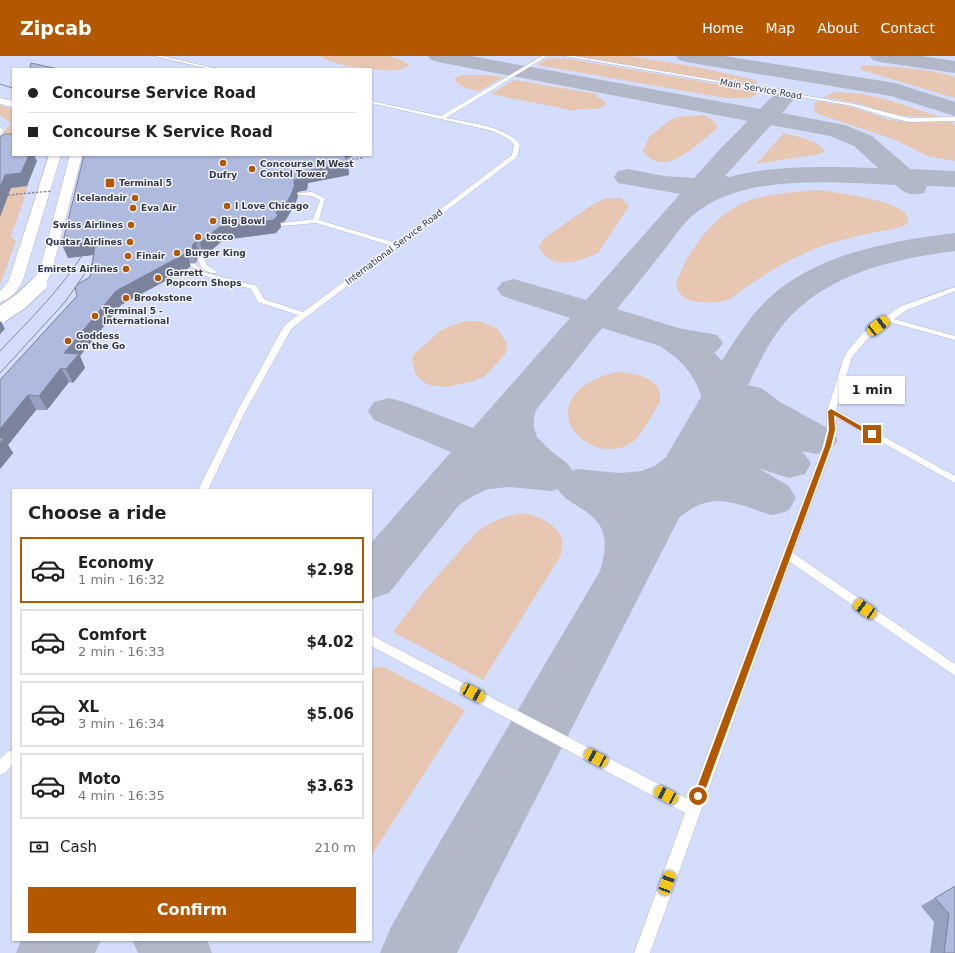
<!DOCTYPE html>
<meta charset="utf-8">
<style>
body{margin:0;font-family:"DejaVu Sans",sans-serif;background:#f6f6f6;color:#222;height:100vh;display:flex;flex-direction:column;font-size:15px;white-space:nowrap}
*{box-sizing:border-box;margin:0}
p{font-size:13px;color:#767676}
.icon{flex:none;width:22px;height:22px;fill:none;stroke:currentColor;stroke-width:2;stroke-linecap:round;stroke-linejoin:round}
.map{position:relative;flex:1;overflow:hidden}
.panel{position:absolute;left:12px;top:433px;width:360px;height:452px;display:flex;flex-direction:column;background:#fff;border-radius:0px;box-shadow:0 1px 3px #0004}
.panel>*{flex:none}
.hud{position:absolute;left:12px;top:12px;width:360px;height:88px;border-radius:0px;box-shadow:0 1px 3px #0004;display:grid;align-content:center;height:88px;padding:0 16px;background:#fff}
.end{position:absolute;width:18px;height:18px;margin:-9px;border:5px solid #b45800;background:#fff;box-shadow:0 0 0 2px #fff}
.from{border-radius:50%}
.bubble{position:absolute;height:28px;border-radius:0px;background:#fff;box-shadow:0 1px 3px #0004;font-size:13px;font-weight:800;line-height:28px;text-align:center}
.car{position:absolute;width:12px;height:24px;margin:-12px -6px;border-radius:5px;box-shadow:0 0 3px 1px #0007;background:linear-gradient(#f5c518 24%,#345 0 40%,#f5c518 0 76%,#345 0 86%,#f5c518 0)}
.hud b{display:flex;align-items:center;gap:14px;height:38px;font-size:15px}
.hud b+b{border-top:1px solid #e0e0e0}
.hud i{width:10px;height:10px;background:#222}
ul{padding:0;list-style:none}
li{display:flex;align-items:center;gap:12px;height:66px;margin:0 8px 6px;padding:0 8px;border:2px solid #e0e0e0;border-radius:0px}
li div{flex:1}
li b{display:block;font-size:15px}
li em{font-style:normal;font-weight:800}
li.on{border-color:#b45800}
li>.icon{width:36px;height:36px;stroke-width:1.5}
h2{padding:0 16px;font-size:18px;line-height:48px}
.pay{display:flex;align-items:center;gap:10px;height:44px;padding:0 16px;font-size:15px}
.pay p{margin-inline-start:auto}
.cta{display:flex;gap:8px;margin-top:auto;padding:8px 16px}
.cta a{flex:1;height:46px;border-radius:0px;background:#b45800;color:#fff;font-size:16px;font-weight:800;line-height:46px;text-align:center}
header{display:flex;align-items:center;gap:24px;box-sizing:border-box;height:56px;padding:0 20px;background:#b45800;color:#fff}
header strong{font-size:19px}
nav{display:flex;gap:22px;margin-inline-start:auto;font-size:14px}
.map>svg:first-child{display:block}
.built{fill:#d4defc;fill-rule:evenodd}
.green{fill:#e7c6b2}
.lines{fill:none;stroke-linecap:round;stroke-linejoin:round}
.taxiway{fill:#b2b8c8;fill-rule:evenodd}
.service-casing{stroke:#aeb7d5;stroke-width:1}
.minor-casing{stroke:#aeb7d5;stroke-width:1}
.path{stroke:#888d9d;stroke-width:1.5;stroke-dasharray:2.5 1.5;stroke-linecap:butt}
.service{fill:#fff;fill-rule:evenodd}
.minor{fill:#fff;fill-rule:evenodd}
.tram{stroke:#848998;stroke-width:1}
.minor-bridge-far1-casing{stroke:#aeb7d5;stroke-width:13;stroke-linecap:butt}
.minor-bridge-casing{stroke:#aeb7d5;stroke-width:18;stroke-linecap:butt}
.path-bridge{stroke:#888d9d;stroke-width:1.5;stroke-dasharray:2.5 1.5;stroke-linecap:butt}
.minor-bridge-far1{stroke:#fff;stroke-width:12}
.minor-bridge{stroke:#fff;stroke-width:16}
.wall{fill:#96a0c0}
.shaded-wall{fill:#7a829c}
.building{fill:#afbadf;stroke:#7a829c}
.route{fill:#b45800}
.poi-dot{fill:#b45800;stroke:#f2f4fa;stroke-width:1.5}
.labels{text-anchor:middle;dominant-baseline:central;stroke-width:3;stroke-linejoin:round;paint-order:stroke}
.far-street-label{font-size:9px;fill:#363a47;stroke:#f2f4fa}
.far-poi-label{font-size:9px;font-weight:bold;fill:#363a47;stroke:#f2f4fa;text-anchor:start}
</style>
<header>
<strong>Zipcab</strong>
<nav><a>Home</a><a>Map</a><a>About</a><a>Contact</a></nav>
</header>
<div class="map">
<svg width="955" height="897" viewBox="0 0 955 897">
<rect width="100%" height="100%" fill="#e0e7f9"/>
<!-- built -->
<path class="built" d="M0 0H955V897H0ZM13 13H371V99H13ZM13 434H371V884H13Z"/>
<!-- green -->
<g class="green">
<path d="M320 0H389L403 5 410 9C406 11 402 13 398 14 383 16 331 10 320 0Z"/>
<polygon points="576,0 630,0 696,11 756,24 755,31"/>
<polygon points="552,2 570,3 756,35 757,39 748,42 725,42 537,9 544,4"/>
<path d="M864 9C894 11 926 12 955 21V42L861 14 860 11Z"/>
<path d="M462 19H485L503 21 479 35C470 33 460 32 455 24V22Z"/>
<polygon points="514,24 597,38 596,40 606,46 606,49 597,53 578,53 575,55 491,38"/>
<polygon points="835,36 863,38 888,44 940,61 906,60 886,57 861,48 823,41"/>
<polygon points="817,45 852,51 890,64 906,66 951,66 955,70 955,105 927,100 893,83 818,58 814,54 815,46"/>
<polygon points="0,49 13,53 13,90 0,92 0,81 11,67 0,59"/>
<path d="M704 59 715 66 717 72C703 84 672 115 653 104 649 102 646 98 643 95L649 81 670 64 677 61Z"/>
<path d="M784 77C797 81 816 83 825 95L820 98 756 108Z"/>
<polygon points="29,128 23,141 25,141 11,180 16,185 0,229 0,160 11,132 27,130 25,129"/>
<path d="M818 134C839 137 890 143 905 157 908 160 908 163 908 168 895 174 880 175 867 178 855 180 843 184 831 187 792 200 762 219 730 243 714 249 677 250 676 227 687 198 706 170 732 153 755 138 792 136 818 134Z"/>
<path d="M621 142 629 150 598 197C577 206 551 216 539 191L543 183 592 149 604 143Z"/>
<polygon points="466,265 479,265 498,273 507,288 506,297 485,320 473,325 447,331 433,330 425,327 416,319 412,306 413,299 440,275 450,270"/>
<path d="M616 316C634 317 664 321 660 346 653 356 644 376 635 384 592 420 519 341 616 316Z"/>
<path d="M523 457C538 460 556 467 562 483 563 488 561 495 561 499L483 624 393 576 426 533 475 478C489 466 505 460 523 457Z"/>
<polygon points="384,611 465,654 371,800 371,612"/>
</g>
<g class="lines">
<!-- taxiway -->
<g class="taxiway">
<path d="M428 0H471L760 53C770 43 777 33 792 37L795 42 782 57 845 69 872 80 910 113 955 115V131L927 130 924 137C911 140 905 138 896 129 833 127 741 116 691 161 682 169 675 180 668 189 651 211 634 232 617 253L678 272 717 279 723 287 717 295 714 296 722 305C735 283 750 260 769 242 818 197 891 185 955 177V195C894 203 828 217 785 266 770 284 759 307 748 329L761 332 780 346 831 374 838 384 831 394 816 398 802 395 811 407 805 418 789 422 758 412 789 430 796 442 789 454C784 456 777 459 772 459 763 457 754 453 745 450 718 442 701 443 679 462L457 897H380L391 871 421 818 600 515C609 484 607 468 579 451 570 445 563 442 558 433L552 435 509 431 488 433 473 440 459 449 389 537 371 543V487L451 396 374 364 368 355 374 346 389 342 404 346 473 372 570 262 502 240 497 233 502 226 514 223 586 244 680 138 618 127 614 121 618 115 628 113 664 120 694 122 722 91 748 65 438 6 431 4ZM771 69 830 80 854 90 878 112C829 111 778 108 730 121L725 120ZM602 272 660 290C680 303 693 316 701 339V341L666 401 655 410 641 415 620 417 578 413 572 414 568 408 550 394 537 381 534 372V362L536 354Z"/>
<polygon points="676,0 724,0 895,27 955,46 955,60 891,40 686,6 679,4"/>
<polygon points="870,0 922,0 955,5 955,17 880,6 873,4"/>
<polygon points="21,884 101,884 95,897 16,897"/>
<polygon points="132,884 207,884 212,897 138,897"/>
</g>
<defs>
<g id="service">
<polygon points="154,0 162,0 218,13 210,13"/>
<path d="M542 0H547L446 62C471 67 502 69 520 88L517 101 292 272 245 356 208 434H198L237 356 281 275 286 268 298 259 258 246 251 233 202 219 191 210V208H195L206 217 257 230 264 243 303 256 392 190 316 167 281 170 280 169 283 167 313 163 320 144 312 140 297 139V137L312 136 325 142 319 164 396 187 512 99 514 88 507 82 493 75 371 47V45L441 60Z"/>
<polygon points="564,0 574,0 854,48 909,62 955,61 955,65 909,66 884,60 853,50"/>
<polygon points="0,71 4,75 0,79"/>
<path d="M201 201 203 202 208 210 216 215V217C207 218 200 212 198 203Z"/>
<polygon points="955,231 955,235 907,254 894,263 955,280 955,284 889,266 870,280 852,301 836,354 955,420 955,427 836,361 837,374 833,390 793,497 955,608 955,620 790,506 650,897 634,897 685,757 371,590 371,579 690,744 823,390 827,374 827,355 844,301 850,292 864,276 901,250"/>
<polygon points="13,694 13,709 5,717 0,719 0,703 8,695"/>
</g>
<g id="minor">
<polygon points="0,42 13,45 13,51 0,48"/>
<path d="M49 99H61L23 224C18 234 11 244 0 246V235L5 230 9 224Z"/>
</g>
</defs>
<!-- service casing -->
<use href="#service" class="service-casing"/>
<!-- minor casing -->
<use href="#minor" class="minor-casing"/>
<!-- path -->
<polyline class="path" points="344,104 363,102"/>
<!-- service -->
<use href="#service" class="service"/>
<!-- minor -->
<use href="#minor" class="minor"/>
<!-- tram -->
<g class="tram">
<polyline points="0,28 13,32"/>
<path d="M0 295C31 262 64 231 87 191"/>
<polyline points="0,317 65,246 98,199"/>
</g>
<defs>
<polyline id="minor-bridge-far1" points="38,229 46,214 76,99"/>
<polyline id="minor-bridge" points="0,259 21,245 39,228"/>
</defs>
<!-- minor-bridge-far1 casing -->
<use href="#minor-bridge-far1" class="minor-bridge-far1-casing"/>
<!-- minor-bridge casing -->
<use href="#minor-bridge" class="minor-bridge-casing"/>
<!-- path-bridge -->
<polyline class="path-bridge" points="8,139 52,135"/>
<!-- minor-bridge-far1 -->
<use href="#minor-bridge-far1" class="minor-bridge-far1"/>
<!-- minor-bridge -->
<use href="#minor-bridge" class="minor-bridge"/>
</g>
<!-- wall -->
<g class="wall">
<polygon points="84,99 355,99 346,103 348,107 349,119 308,127 307,134 297,136 298,141 293,152 285,165 280,167 281,171 276,177 223,184 204,201 200,200 197,202 196,207 190,207 190,211 186,214 121,249 80,300 85,312 73,327 69,326 47,354 36,354 8,389 13,397 0,413 0,324 77,240 90,221 93,199 68,202"/>
<polygon points="955,830 955,897 930,897 934,866 921,850"/>
</g>
<!-- shaded-wall -->
<g class="shaded-wall">
<polygon points="29,99 34,99 37,105 27,130 11,132 0,161 0,131 5,119"/>
<polygon points="342,99 355,99 343,104"/>
<polygon points="348,107 349,119 308,127 307,134 297,136 298,141 293,152 285,165 280,167 281,171 276,177 223,184 204,201 200,187 219,171 276,157 277,155 294,128 294,124 306,115"/>
<polygon points="96,185 101,198 68,202 62,189"/>
<polygon points="196,186 200,200 197,202 196,207 192,193 193,188"/>
<polygon points="186,194 190,207 190,211 121,249 80,300 85,312 73,327 66,313 64,297 116,235"/>
<polygon points="1,265 5,273 0,278 0,266"/>
<polygon points="61,312 69,326 47,354 39,340"/>
<polygon points="28,339 36,354 8,389 13,397 0,413 0,373"/>
</g>
<!-- building -->
<g class="building">
<polygon points="31,7 58,13 30,13"/>
<polygon points="5,78 13,78 13,99 29,99 21,117 5,119 0,131 0,81"/>
<polygon points="84,99 344,99 348,107 306,115 305,122 294,124 294,128 295,128 291,139 283,152 277,155 276,157 278,159 274,164 219,171 200,187 196,186 193,188 192,193 186,194 186,197 181,200 116,235 64,297 79,298 66,313 61,312 39,340 28,339 0,373 0,324 77,240 75,231 78,228 90,221 96,185 62,189"/>
<polygon points="0,382 4,382 0,387"/>
<polygon points="955,830 955,897 944,897 949,858 935,842"/>
</g>
<!-- route -->
<polygon class="route" points="831,353 875,378 870,380 834,359 835,374 831,390 703,740 701,743 698,744 695,743 694,740 825,390 829,374 828,355"/>
<!-- markers -->
<g class="poi-dot">
<circle cx="223" cy="107" r="4"/>
<circle cx="252" cy="113" r="4"/>
<rect x="105" y="122" width="10" height="10" rx="2"/>
<circle cx="135" cy="142" r="4"/>
<circle cx="227" cy="150" r="4"/>
<circle cx="133" cy="152" r="4"/>
<circle cx="213" cy="165" r="4"/>
<circle cx="131" cy="169" r="4"/>
<circle cx="198" cy="181" r="4"/>
<circle cx="130" cy="186" r="4"/>
<circle cx="177" cy="197" r="4"/>
<circle cx="128" cy="200" r="4"/>
<circle cx="126" cy="213" r="4"/>
<circle cx="158" cy="222" r="4"/>
<circle cx="126" cy="242" r="4"/>
<circle cx="95" cy="260" r="4"/>
<circle cx="68" cy="285" r="4"/>
</g>
<g class="labels">
<!-- far-street labels -->
<g class="far-street-label">
<text transform="translate(761 33) rotate(10)">Main Service Road</text>
<text transform="translate(394 191) rotate(-37)">International Service Road</text>
</g>
<!-- far-poi labels -->
<g class="far-poi-label">
<text x="260" y="108">Concourse M West<tspan x="260" dy="10">Contol Tower</tspan></text>
<text x="223" y="119" text-anchor="middle">Dufry</text>
<text x="119" y="127">Terminal 5</text>
<text x="127" y="142" text-anchor="end">Icelandair</text>
<text x="235" y="150">I Love Chicago</text>
<text x="141" y="152">Eva Air</text>
<text x="221" y="165">Big Bowl</text>
<text x="123" y="169" text-anchor="end">Swiss Airlines</text>
<text x="206" y="181">tocco</text>
<text x="122" y="186" text-anchor="end">Quatar Airlines</text>
<text x="185" y="197">Burger King</text>
<text x="136" y="200">Finair</text>
<text x="118" y="213" text-anchor="end">Emirets Airlines</text>
<text x="166" y="217">Garrett<tspan x="166" dy="10">Popcorn Shops</tspan></text>
<text x="134" y="242">Brookstone</text>
<text x="103" y="255">Terminal 5 -<tspan x="103" dy="10">International</tspan></text>
<text x="76" y="280">Goddess<tspan x="76" dy="10">on the Go</tspan></text>
</g>
</g>
</svg>
<i class="end from" style="left:698px;top:740px"></i>
<i class="end" style="left:872px;top:378px"></i>
<div class="bubble" style="left:839px;top:320px;width:66px">1 min</div>
<i class="car" style="left:878px;top:270px;rotate:52deg"></i>
<i class="car" style="left:865px;top:553px;rotate:305deg"></i>
<i class="car" style="left:473px;top:637px;rotate:118deg"></i>
<i class="car" style="left:596px;top:702px;rotate:298deg"></i>
<i class="car" style="left:666px;top:739px;rotate:297deg"></i>
<i class="car" style="left:667px;top:827px;rotate:20deg"></i>
<div class="hud">
<b><i class="from"></i>Concourse Service Road</b>
<b><i></i>Concourse K Service Road</b>
</div>
<section class="panel">
<h2>Choose a ride</h2>
<ul>
<li class="on"><svg class="icon" aria-label="car" viewBox="0 0 24 24"><path d="M5 17H2v-5l4-1 3-4h7l3 4 3 1v5h-3M9 17h6M6 11h13"/><circle cx="7" cy="17" r="2"/><circle cx="17" cy="17" r="2"/></svg><div><b>Economy</b><p>1 min · 16:32</p></div><em>$2.98</em></li>
<li><svg class="icon" aria-label="car" viewBox="0 0 24 24"><path d="M5 17H2v-5l4-1 3-4h7l3 4 3 1v5h-3M9 17h6M6 11h13"/><circle cx="7" cy="17" r="2"/><circle cx="17" cy="17" r="2"/></svg><div><b>Comfort</b><p>2 min · 16:33</p></div><em>$4.02</em></li>
<li><svg class="icon" aria-label="car" viewBox="0 0 24 24"><path d="M5 17H2v-5l4-1 3-4h7l3 4 3 1v5h-3M9 17h6M6 11h13"/><circle cx="7" cy="17" r="2"/><circle cx="17" cy="17" r="2"/></svg><div><b>XL</b><p>3 min · 16:34</p></div><em>$5.06</em></li>
<li><svg class="icon" aria-label="car" viewBox="0 0 24 24"><path d="M5 17H2v-5l4-1 3-4h7l3 4 3 1v5h-3M9 17h6M6 11h13"/><circle cx="7" cy="17" r="2"/><circle cx="17" cy="17" r="2"/></svg><div><b>Moto</b><p>4 min · 16:35</p></div><em>$3.63</em></li>
</ul>
<div class="pay"><svg class="icon" aria-label="cash" viewBox="0 0 24 24"><path d="M3 7h18v10H3z"/><circle cx="12" cy="12" r="2"/></svg>Cash<p>210 m</p></div>
<div class="cta"><a>Confirm</a></div>
</section>
</div>
